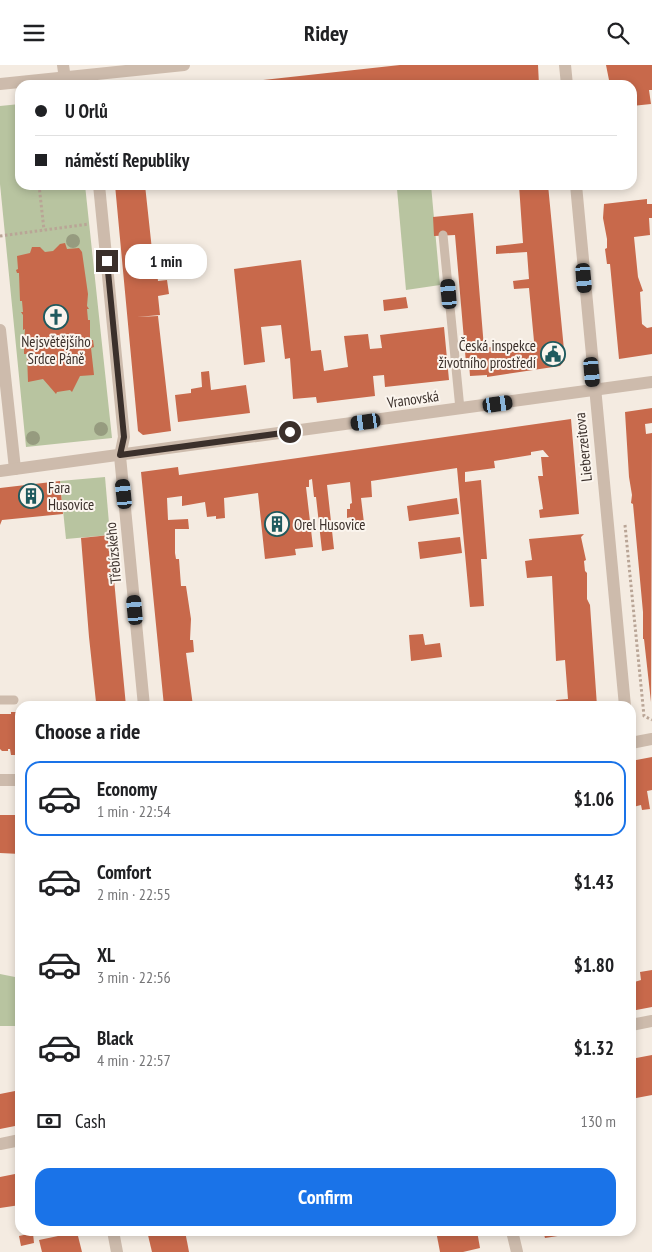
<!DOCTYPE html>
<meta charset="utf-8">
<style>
body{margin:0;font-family:"PT Sans Narrow",sans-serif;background:#f2f2f2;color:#202124;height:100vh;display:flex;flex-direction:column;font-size:19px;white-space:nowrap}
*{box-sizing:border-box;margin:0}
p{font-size:16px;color:#757577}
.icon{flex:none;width:28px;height:28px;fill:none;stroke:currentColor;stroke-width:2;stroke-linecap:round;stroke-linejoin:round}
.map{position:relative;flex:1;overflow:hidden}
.panel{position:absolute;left:15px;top:636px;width:621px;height:535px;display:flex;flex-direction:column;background:#fff;border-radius:15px;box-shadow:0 2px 8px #0003}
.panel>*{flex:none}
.top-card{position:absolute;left:15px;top:15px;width:622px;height:110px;border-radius:15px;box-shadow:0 2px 8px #0003;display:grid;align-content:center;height:110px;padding:0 20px;background:#fff}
.end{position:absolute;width:22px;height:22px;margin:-11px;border:6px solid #3b302b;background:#fff;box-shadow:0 0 0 2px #fff}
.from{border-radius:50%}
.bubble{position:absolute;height:35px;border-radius:15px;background:#fff;box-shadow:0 2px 8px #0003;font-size:16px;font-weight:800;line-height:35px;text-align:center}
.car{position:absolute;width:15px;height:30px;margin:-15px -8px;border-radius:6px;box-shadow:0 0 4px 1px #0007;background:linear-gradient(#222 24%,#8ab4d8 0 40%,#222 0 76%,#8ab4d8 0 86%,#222 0)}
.top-card b{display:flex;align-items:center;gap:18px;height:48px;font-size:19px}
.top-card b+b{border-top:1px solid #e0e0e0}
.top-card i{width:12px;height:12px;background:#202124}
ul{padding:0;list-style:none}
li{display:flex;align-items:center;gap:15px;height:75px;margin:0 10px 8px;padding:0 10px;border:2px solid transparent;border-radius:15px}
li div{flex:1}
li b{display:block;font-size:19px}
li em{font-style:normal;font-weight:800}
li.current{border-color:#1a73e8}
li>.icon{width:45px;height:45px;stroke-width:1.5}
h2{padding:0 20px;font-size:22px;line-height:60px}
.pay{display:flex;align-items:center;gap:12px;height:55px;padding:0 20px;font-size:19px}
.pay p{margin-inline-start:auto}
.button{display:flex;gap:10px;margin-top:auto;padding:10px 20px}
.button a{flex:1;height:58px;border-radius:15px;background:#1a73e8;color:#fff;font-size:20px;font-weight:800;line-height:58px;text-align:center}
header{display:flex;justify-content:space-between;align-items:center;height:65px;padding:0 20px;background:#fff;font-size:22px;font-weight:800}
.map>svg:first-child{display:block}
.green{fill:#b8c4a0}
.building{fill:#c8694b}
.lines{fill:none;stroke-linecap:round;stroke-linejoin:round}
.path{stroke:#b9a596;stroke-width:3;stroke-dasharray:2.5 2.5;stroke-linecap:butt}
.lane{stroke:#cdbbac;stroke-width:9}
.street{stroke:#cdbbac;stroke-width:12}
.tree{fill:#969b7f}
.route{stroke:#3b302b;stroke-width:6}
.labels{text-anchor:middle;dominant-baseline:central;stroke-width:4;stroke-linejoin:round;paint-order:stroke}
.poi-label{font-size:15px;fill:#3b302b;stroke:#fbf5ee;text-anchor:start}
.street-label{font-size:15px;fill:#3b302b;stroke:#fbf5ee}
</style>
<header><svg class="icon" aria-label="menu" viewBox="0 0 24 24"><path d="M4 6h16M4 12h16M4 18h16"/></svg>Ridey<svg class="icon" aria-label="search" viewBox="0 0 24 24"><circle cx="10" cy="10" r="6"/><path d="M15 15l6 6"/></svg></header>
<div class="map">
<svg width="652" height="1187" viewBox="0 0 652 1187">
<rect width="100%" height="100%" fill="#f4ebe1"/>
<!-- green -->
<g class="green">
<polygon points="20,39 20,120 85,120 112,373 26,382 0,119 0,41"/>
<polygon points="431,120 440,220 406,225 397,124"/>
<polygon points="105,412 110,470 66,474 60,416"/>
<polygon points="0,909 20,913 20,961 0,961"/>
</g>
<!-- building -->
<g class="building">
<polygon points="400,0 538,0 539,20 510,20 510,18 496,20 236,20 246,17"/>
<polygon points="606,0 652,0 652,25 649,25 651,39 632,41 632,20 610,20"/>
<polygon points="115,120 145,120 152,185 155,185 158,216 167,215 169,229 158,231 160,250 137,252 158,251 171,366 143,370 138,366"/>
<polygon points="519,120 548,120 565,295 560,301 487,312 487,310 470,311 469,298 466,298 455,170 434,171 433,152 473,148 484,283 534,276 529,223 514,224 513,216 529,214 527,187 496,189 496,181 523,178"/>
<polygon points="647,134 647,139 652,139 652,153 649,153 650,170 634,172 638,212 643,226 640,227 642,259 647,263 652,262 652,289 619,294 610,199 607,199 605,184 607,183 607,174 603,153 604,139"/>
<polygon points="65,178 67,184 79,183 82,187 88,229 87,241 89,244 87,244 88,255 90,255 90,275 93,275 94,282 91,283 94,310 80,311 72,327 70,325 57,327 56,329 43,314 28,317 27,289 24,289 24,281 26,278 24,278 25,264 23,265 23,250 21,247 23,247 22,236 20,236 19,208 17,208 16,205 18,204 17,191 30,188 32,182 40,182 45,187 53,186 60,179"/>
<polygon points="301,195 311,286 321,285 324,306 348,302 344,271 368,269 370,284 382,283 380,270 444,262 449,315 385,322 384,310 373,311 375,331 317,338 316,332 293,334 290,293 285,294 281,260 261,262 265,297 244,300 234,204"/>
<polygon points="406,232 408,243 384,246 383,235"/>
<polygon points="209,306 211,325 246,320 250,348 178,357 175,330 191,328 191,324 202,322 201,307"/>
<polygon points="652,343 652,358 645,359 646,369 652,368 651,637 644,574 643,574 643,547 633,439 631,438 632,430 629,412 625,347"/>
<polygon points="571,354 579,449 540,453 539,445 543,444 538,411 543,411 541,392 549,392 543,385 531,387 531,390 494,396 495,403 465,407 465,417 481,415 487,494 481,494 484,541 470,542 457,403 371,416 372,432 361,433 364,458 352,460 351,452 347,453 347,444 350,444 350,439 352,438 350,417 327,420 334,484 322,486 316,432 314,432 312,414 309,415 309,422 306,422 313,482 295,484 296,490 265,494 258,428 224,433 225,453 216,454 216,451 207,452 205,437 182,441 182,431 167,433 168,455 188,454 189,464 175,464 175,488 176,494 179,494 181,521 186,521 191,554 190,575 193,575 194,587 186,588 193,641 164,641 141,407 178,402 179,410"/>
<polygon points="60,416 63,449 2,455 0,460 0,423"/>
<polygon points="457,433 459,449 409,456 407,441"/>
<polygon points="584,469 581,472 586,495 584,496 585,506 587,508 587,534 590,540 597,641 545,641 557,638 556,635 568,634 565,595 556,596 552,511 527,513 525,496 532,495 529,474"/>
<polygon points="110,470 116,536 126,641 105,641 104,636 96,637 89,572 81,473"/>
<polygon points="460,472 462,488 420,494 418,477"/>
<polygon points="423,569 425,580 440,578 442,592 411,596 409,570"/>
<polygon points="11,647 20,647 20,690 11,690 10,684 8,684 8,686 2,686 0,684 0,649 11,649"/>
<polygon points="652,692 652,725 647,726 650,744 642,745 641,740 633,742 631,696"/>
<polygon points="0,750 20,750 20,789 0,788"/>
<polygon points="652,905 652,942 631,946 631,918 641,915 640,907"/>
<polygon points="652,990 652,1030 631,1034 631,994"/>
<polygon points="20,1025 20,1060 0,1064 0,1029"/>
<polygon points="20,1108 20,1140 0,1143 0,1112"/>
<polygon points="147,1166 185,1166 189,1187 152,1187"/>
<polygon points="436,1166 477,1166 480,1183 463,1187 440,1187"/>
<polygon points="543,1166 583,1166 583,1167 545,1173"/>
<polygon points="77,1167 82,1187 42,1187 39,1175"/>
<polygon points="33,1168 34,1178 21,1181 19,1171"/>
</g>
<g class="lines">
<!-- path -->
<g class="path">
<polyline points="39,120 44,165"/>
<polyline points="0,171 89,159"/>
<polyline points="625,460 644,651 652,655"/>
</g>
<!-- lane -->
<g class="lane">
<polyline points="443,170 460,344"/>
<polyline points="0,635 14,635"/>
</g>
<!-- street -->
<g class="street">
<polyline points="63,0 65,14"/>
<polyline points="565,0 567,20"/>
<polyline points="0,19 184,0"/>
<polyline points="99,120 124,372 120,391 144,641"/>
<polyline points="576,120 625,641"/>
<polyline points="0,265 15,404"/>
<polyline points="0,406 652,317"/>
<polyline points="631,678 652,674"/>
<polyline points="0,715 20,715"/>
<polyline points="631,960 652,956"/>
<polyline points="0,1079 20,1075"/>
<polyline points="113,1166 117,1187"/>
<polyline points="512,1166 517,1187"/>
</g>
</g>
<!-- trees -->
<g class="tree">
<circle cx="73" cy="176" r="7"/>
<circle cx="101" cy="364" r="7"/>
<circle cx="33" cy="373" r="7"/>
</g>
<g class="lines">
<!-- route -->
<polyline class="route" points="107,196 124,372 120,390 290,367"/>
</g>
<!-- icons -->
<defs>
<symbol id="church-ring" viewBox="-11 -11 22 22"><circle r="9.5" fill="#fbf5ee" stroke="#1f5a5e" stroke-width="1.5"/><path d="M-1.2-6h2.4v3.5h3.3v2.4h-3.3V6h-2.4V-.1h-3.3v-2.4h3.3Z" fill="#1f5a5e"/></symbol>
<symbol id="civic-ring" viewBox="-11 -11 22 22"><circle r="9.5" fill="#fbf5ee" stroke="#1f5a5e" stroke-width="1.5"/><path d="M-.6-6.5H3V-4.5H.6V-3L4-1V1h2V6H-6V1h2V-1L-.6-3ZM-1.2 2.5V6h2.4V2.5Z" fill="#1f5a5e"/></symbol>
<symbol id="building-ring" viewBox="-11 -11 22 22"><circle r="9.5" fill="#fbf5ee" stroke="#1f5a5e" stroke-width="1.5"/><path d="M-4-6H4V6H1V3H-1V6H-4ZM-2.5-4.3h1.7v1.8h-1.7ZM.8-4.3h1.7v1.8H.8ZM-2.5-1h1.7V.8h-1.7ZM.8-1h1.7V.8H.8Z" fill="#1f5a5e"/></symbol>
</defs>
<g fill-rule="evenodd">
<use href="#church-ring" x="42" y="238" width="28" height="28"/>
<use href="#civic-ring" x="539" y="275" width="28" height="28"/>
<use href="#building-ring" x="17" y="417" width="28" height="28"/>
<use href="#building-ring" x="263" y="445" width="28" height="28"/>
</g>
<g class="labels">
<!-- poi labels -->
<g class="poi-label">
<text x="56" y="276" text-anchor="middle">Nejsvětějšího<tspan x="56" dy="17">Srdce Páně</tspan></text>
<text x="536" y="280" text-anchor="end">Česká inspekce<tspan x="536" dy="17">životního prostředí</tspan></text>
<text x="48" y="422">Fara<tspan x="48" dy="17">Husovice</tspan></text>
<text x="294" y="459">Orel Husovice</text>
</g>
<!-- street labels -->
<g class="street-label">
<text transform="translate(413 334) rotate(-8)">Vranovská</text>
<text transform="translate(583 382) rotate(-96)">Lieberzeitova</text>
<text transform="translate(113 488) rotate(-95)">Třebízského</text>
</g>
</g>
</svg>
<i class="end from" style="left:290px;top:367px"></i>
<i class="end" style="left:107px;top:196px"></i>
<div class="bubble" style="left:125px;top:179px;width:82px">1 min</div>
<i class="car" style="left:584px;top:213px;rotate:175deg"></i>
<i class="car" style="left:449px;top:229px;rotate:355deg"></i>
<i class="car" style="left:592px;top:307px;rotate:175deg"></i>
<i class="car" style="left:498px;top:339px;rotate:82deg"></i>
<i class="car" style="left:366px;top:357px;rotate:262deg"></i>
<i class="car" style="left:124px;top:429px;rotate:354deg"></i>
<i class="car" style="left:135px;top:545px;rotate:355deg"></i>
<div class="top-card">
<b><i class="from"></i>U Orlů</b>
<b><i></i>náměstí Republiky</b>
</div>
<section class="panel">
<h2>Choose a ride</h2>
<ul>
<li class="current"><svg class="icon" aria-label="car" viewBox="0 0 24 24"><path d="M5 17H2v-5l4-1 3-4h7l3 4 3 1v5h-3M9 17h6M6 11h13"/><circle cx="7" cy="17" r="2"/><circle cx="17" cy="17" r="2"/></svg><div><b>Economy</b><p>1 min · 22:54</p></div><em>$1.06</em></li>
<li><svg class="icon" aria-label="car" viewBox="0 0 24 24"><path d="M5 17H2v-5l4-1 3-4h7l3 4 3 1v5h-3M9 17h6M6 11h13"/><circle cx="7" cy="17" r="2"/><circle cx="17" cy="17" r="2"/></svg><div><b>Comfort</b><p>2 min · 22:55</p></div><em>$1.43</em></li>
<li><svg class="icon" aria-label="car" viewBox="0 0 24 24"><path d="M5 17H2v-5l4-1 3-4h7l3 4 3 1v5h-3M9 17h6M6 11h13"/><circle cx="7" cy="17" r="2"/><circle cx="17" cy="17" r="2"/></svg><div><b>XL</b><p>3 min · 22:56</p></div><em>$1.80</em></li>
<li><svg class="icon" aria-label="car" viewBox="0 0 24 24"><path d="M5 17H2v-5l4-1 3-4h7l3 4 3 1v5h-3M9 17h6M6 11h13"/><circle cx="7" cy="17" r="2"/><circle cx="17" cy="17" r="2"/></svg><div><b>Black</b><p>4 min · 22:57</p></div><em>$1.32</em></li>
</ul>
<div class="pay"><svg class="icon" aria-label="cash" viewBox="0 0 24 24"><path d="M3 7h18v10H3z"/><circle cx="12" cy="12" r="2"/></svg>Cash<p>130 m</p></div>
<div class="button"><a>Confirm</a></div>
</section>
</div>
